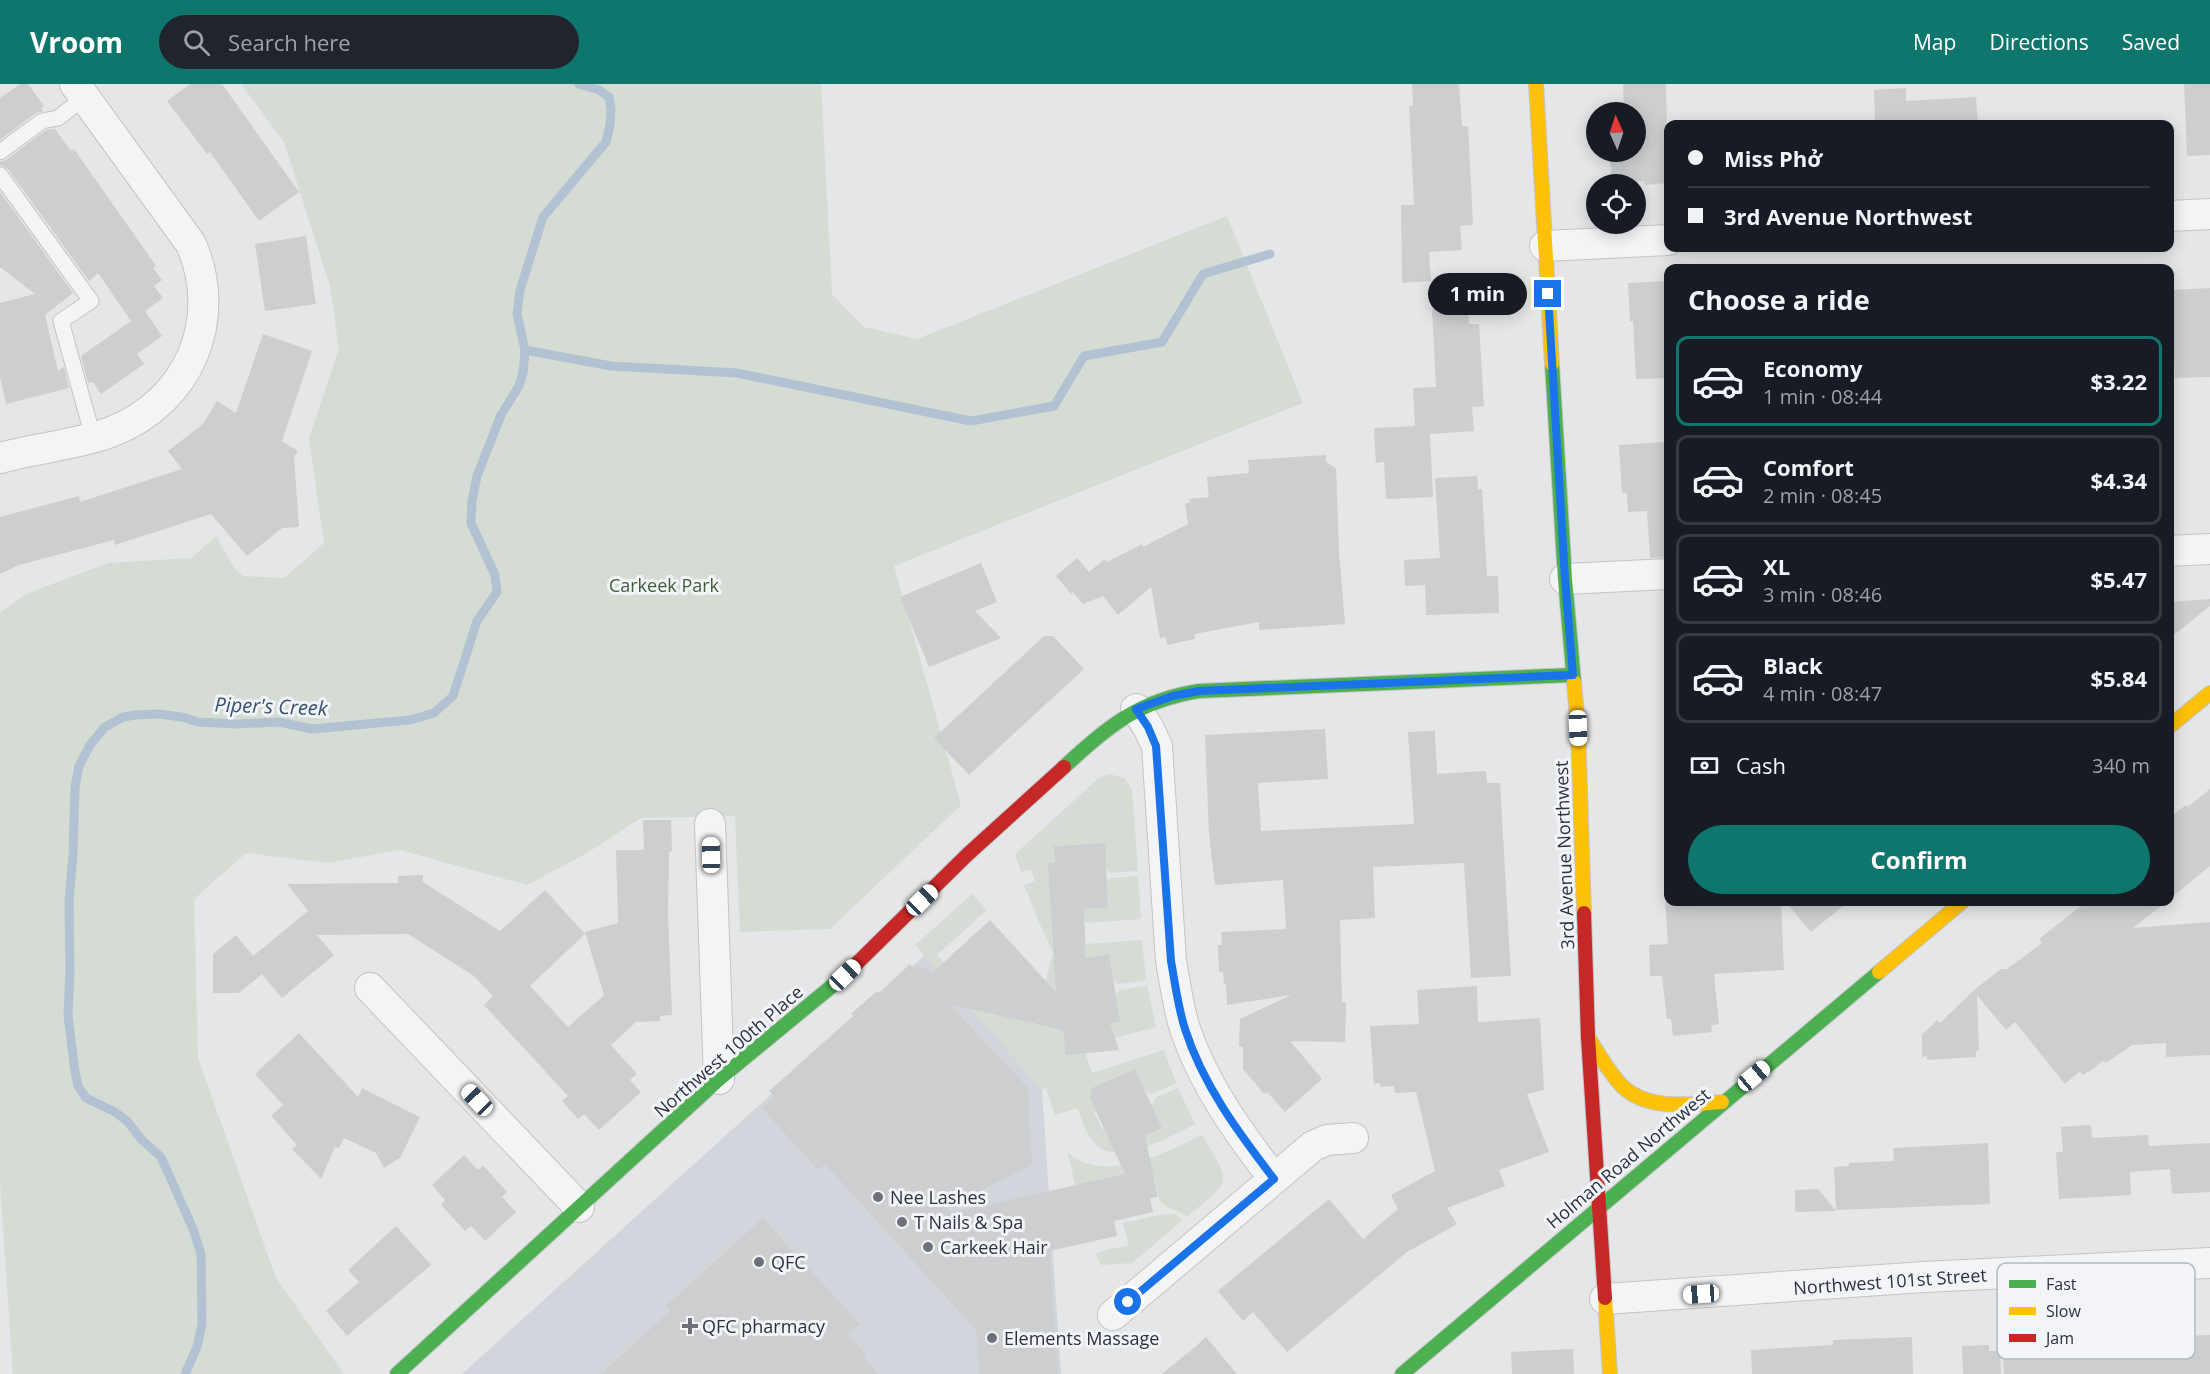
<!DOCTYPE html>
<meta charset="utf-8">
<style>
body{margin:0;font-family:"Open Sans",sans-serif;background:#20242c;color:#f1f3f6;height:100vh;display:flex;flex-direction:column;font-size:22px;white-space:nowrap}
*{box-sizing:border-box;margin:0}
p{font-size:20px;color:#9ea1a6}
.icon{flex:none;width:33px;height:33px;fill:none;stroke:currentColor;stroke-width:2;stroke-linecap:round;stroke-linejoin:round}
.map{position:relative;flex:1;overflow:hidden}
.details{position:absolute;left:1664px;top:180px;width:510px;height:642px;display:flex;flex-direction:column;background:#171b24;border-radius:12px;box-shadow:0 3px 15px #0003}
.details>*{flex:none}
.hud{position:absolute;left:1664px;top:36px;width:510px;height:132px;border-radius:12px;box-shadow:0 3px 15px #0003;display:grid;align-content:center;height:132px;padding:0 24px;background:#171b24}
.needle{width:39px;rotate:357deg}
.controls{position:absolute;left:1586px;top:18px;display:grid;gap:12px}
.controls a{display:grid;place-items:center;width:60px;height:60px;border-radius:50%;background:#171b24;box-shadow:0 3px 15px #0003;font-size:30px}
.end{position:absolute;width:27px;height:27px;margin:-14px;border:8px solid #1a73e8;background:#fff;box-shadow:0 0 0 3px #fff}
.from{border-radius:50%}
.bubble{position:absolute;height:42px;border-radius:21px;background:#171b24;box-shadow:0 3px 15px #0003;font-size:20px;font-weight:700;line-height:42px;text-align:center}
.car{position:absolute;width:18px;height:36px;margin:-18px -9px;border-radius:8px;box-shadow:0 0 4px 2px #0007;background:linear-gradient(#fff 24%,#345 0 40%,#fff 0 76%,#345 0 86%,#fff 0)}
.hud b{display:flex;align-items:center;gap:21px;height:57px;font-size:22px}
.hud b+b{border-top:2px solid #363941}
.hud i{width:15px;height:15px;background:#f1f3f6}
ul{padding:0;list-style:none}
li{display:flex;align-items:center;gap:18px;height:90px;margin:0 12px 9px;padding:0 12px;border:3px solid #363941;border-radius:12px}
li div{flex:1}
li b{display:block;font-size:22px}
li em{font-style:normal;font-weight:700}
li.on{border-color:#0f766e}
li>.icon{width:54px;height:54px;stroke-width:1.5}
h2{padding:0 24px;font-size:27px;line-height:72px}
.pay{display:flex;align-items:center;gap:15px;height:66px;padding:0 24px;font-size:22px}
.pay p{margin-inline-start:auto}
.button{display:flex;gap:12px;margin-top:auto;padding:12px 24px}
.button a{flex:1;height:69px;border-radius:36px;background:#0f766e;color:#fff;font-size:24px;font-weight:700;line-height:69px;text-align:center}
header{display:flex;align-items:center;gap:36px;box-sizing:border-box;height:84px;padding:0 30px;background:#0f766e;color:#fff}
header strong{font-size:28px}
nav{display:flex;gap:33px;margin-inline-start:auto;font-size:21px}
.search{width:420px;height:54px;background:#20242c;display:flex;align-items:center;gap:15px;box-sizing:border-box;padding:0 21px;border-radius:33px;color:#9ea1a6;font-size:22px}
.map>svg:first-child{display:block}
.built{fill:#d2d5db}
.green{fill:#d4dcd4}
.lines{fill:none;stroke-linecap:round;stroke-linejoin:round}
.stream{stroke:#b3c2d2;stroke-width:9}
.building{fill:#ccced0}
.lane-casing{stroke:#c2c4c6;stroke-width:17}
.street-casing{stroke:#c2c4c6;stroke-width:32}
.fast-casing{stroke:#c2c4c6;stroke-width:16}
.slow-casing{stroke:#c2c4c6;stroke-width:16}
.jam-casing{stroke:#c2c4c6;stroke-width:16}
.lane{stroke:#f3f4f5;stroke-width:15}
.street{stroke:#f3f4f5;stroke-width:30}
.fast{stroke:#4caf50;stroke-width:14}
.slow{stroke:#ffc107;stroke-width:14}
.jam{stroke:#c62828;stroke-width:14}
.route{stroke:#1a73e8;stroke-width:8}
.poi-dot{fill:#6c717b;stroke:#f2f4f7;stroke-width:2}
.labels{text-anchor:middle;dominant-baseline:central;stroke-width:6;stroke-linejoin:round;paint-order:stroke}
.park-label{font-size:18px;fill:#3f5c38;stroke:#f2f4f7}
.street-label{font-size:18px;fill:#2b3241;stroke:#f2f4f7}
.poi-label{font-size:18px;fill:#2b3241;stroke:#f2f4f7;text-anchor:start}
.water-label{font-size:20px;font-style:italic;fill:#365174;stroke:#f2f4f7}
.key{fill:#f2f4f7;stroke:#b6bac0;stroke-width:1.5}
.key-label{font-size:16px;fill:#2b3241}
</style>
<header>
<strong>Vroom</strong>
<div class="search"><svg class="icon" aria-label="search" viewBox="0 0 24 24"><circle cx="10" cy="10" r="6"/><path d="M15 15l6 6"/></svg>Search here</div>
<nav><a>Map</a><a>Directions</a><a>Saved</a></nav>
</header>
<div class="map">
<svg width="2210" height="1290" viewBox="0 0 2210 1290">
<rect width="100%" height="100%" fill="#e4e6e8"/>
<!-- built -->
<polygon class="built" points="925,871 1042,1006 1061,1290 462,1290"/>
<!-- green -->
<g class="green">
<polygon points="241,0 821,0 832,210 864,243 917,255 1227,132 1303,319 894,482 961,721 830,845 740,848 735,732 641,734 587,769 527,801 400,766 327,779 246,769 194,815 198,974 276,1194 344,1290 13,1290 0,1098 0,529 26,510 108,479 191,474 216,452 234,484 243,492 284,494 324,459 309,354 339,265 330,202 284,58"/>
<path d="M1109 690 1124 694 1132 705 1138 787 1111 789 1106 785 1104 759 1054 762 1057 826 1108 824 1107 798 1111 794 1138 792 1141 835 1085 839 1084 835 1052 836 1053 868 1086 867V860L1142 856 1146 896 1119 900 1113 895 1108 870 1058 878 1069 946 1119 938 1115 912 1120 906 1147 901 1156 943 1114 954 1082 959 1092 989 1164 966 1176 999 1152 1010 1145 1007 1135 985 1091 1005 1093 1010 1090 1012 1096 1027 1094 1028 1103 1046 1105 1045 1118 1064 1162 1044 1152 1022 1155 1014 1178 1004 1195 1040C1175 1051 1116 1082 1096 1061 1086 1051 1082 1035 1077 1024L1055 1031 1046 1004 1042 1006 915 861 972 810 987 826 937 871 978 917 1015 935 1035 940 1053 869 1039 838 1024 801 1035 797 1031 786 1021 788 1015 770 1099 694Z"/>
<path d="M1202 1051C1233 1101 1231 1096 1187 1133 1179 1125 1167 1126 1160 1117L1153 1089 1076 1105 1068 1069C1104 1100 1166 1069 1202 1051Z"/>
<polygon points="1165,1130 1175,1130 1183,1136 1132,1179 1101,1181 1095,1169 1129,1161 1123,1139"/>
</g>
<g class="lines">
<!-- stream -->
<g class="stream">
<polyline points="525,266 611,282 737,289 971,337 1054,322 1084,272 1162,258 1203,190 1270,170"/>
<polyline points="185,1290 197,1263 202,1240 201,1170 193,1145 161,1073 142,1056 127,1037 115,1028 86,1014 78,1002 75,988 68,931 70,887 69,817 73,769 75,703 79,682 90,661 105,643 123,633 135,631 158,630 182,633 198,638 237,640 279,638 312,645 410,636 434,629 453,612 477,537 497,508 495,491 471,439 472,417 477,392 501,331 519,302 523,289 525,266 517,230 520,206 543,133 606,58 610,41 611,25 609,13 599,6 579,0"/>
</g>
</g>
<!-- building -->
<g class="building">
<polygon points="20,0 28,0 44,22 41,24 43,27 36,29 0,56 0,14"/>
<polygon points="190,0 222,0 299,108 259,137 210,68 207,70 167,17"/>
<polygon points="1412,0 1459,0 1462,42 1468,42 1473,141 1460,142 1462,166 1429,168 1431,197 1402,199 1401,121 1414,121 1409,22 1413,22"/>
<polygon points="1623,0 1666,0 1668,99 1645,101 1644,97 1612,99 1610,68 1635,68 1635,28 1624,28"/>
<polygon points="2184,0 2210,0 2210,71 2187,72"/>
<polygon points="1906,4 1906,17 1976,13 1978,40 1875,40 1874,6"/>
<polygon points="55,45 71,67 74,65 147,169 156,182 153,184 162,196 154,202 163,214 145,227 162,252 137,270 144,280 101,310 93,298 88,299 81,272 131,237 98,189 89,197 8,85 0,81 0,78 6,76 46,46"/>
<polygon points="0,108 73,209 45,231 58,287 64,283 69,304 6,320 0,293 0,219 35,210 0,183"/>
<polygon points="306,152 316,220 265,227 255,160"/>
<polygon points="1668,197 1668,294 1636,295 1633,237 1630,237 1628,199"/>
<polygon points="2210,204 2210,293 2175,294 2171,206"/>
<polygon points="1468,223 1469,240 1479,240 1484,322 1472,323 1474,347 1430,350 1433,413 1386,415 1384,378 1376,379 1374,344 1415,342 1413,304 1436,303 1432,225"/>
<polygon points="263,250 312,267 282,357 298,367 294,373 299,443 282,444 247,472 211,430 115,461 114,456 19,481 0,490 0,433 79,412 80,418 182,385 168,367 203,340 217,317 236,329"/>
<polygon points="1665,358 1668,405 1668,473 1650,474 1647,427 1628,428 1627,409 1622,409 1619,361"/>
<polygon points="1326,371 1326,378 1336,384 1339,467 1345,540 1259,546 1259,538 1194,550 1195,555 1167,561 1166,553 1160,554 1151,503 1118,531 1103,512 1083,520 1073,508 1071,510 1056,492 1077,474 1089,488 1105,475 1107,478 1142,460 1143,463 1188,440 1185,419 1190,419 1189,415 1209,413 1207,393 1249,389 1248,376"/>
<polygon points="1477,392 1478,405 1482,405 1487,492 1498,492 1499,529 1426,531 1425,501 1405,502 1404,476 1440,474 1435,394"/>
<polygon points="981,479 997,518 975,527 1001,554 929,583 900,513"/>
<polygon points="2210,515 2210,522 2169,555 2169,518"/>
<polygon points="1044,552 1053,552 1084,585 969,691 934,654"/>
<polygon points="1325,645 1328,695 1258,699 1261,747 1414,740 1408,648 1435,647 1437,690 1486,687 1487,699 1500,699 1511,892 1471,894 1464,779 1373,783 1375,834 1340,836 1342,918 1346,919 1345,958 1290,957 1322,995 1285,1028 1267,1008 1264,1010 1243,985 1243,963 1239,962 1240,935 1291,911 1227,921 1226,900 1224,900 1223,888 1219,888 1218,861 1222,861 1221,848 1286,845 1283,796 1215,801 1209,749 1205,651"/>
<polygon points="2210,705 2210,782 2169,815 2169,734 2186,721 2188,723"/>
<polygon points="643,736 671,736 672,767 669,768 668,829 672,931 660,932 660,937 636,938 611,961 637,990 630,996 641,1008 599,1046 584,1030 578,1035 562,1017 568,1012 484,921 493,912 474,892 408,850 317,851 334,871 282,914 262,890 239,909 213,909 213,870 236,851 253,872 308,827 287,800 398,799 398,792 423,791 423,798 500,847 545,806 585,850 530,902 568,943 604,911 585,848 618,839 616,766 644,766"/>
<polygon points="1105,759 1108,824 1084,825 1086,874 1109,870 1120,938 1110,939 1119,966 1066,971 1063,946 949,920 1028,1004 1032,1081 948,1122 951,1129 1125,1090 1089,1012 1093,1010 1090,1005 1135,985 1162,1044 1145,1052 1158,1113 1150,1114 1153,1128 1114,1137 1117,1152 1050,1167 1058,1290 979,1290 976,1246 825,1080 818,1086 762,1024 775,1013 769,1007 853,932 851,930 877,907 879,909 910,880 914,885 918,881 921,886 926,882 932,889 990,836 1056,908 1048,780 1055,778 1054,762"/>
<polygon points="1665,818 1781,818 1784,886 1714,890 1719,940 1711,941 1712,948 1673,952 1671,935 1667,935 1662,892 1650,892 1649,861 1668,860"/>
<polygon points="1786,818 1848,818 1811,848"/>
<polygon points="2086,818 2166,818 2133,844 2210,838 2210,971 2166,973 2166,959 2132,961 2106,979 2104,976 2089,988 2088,987 2083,991 2080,987 2065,1000 2015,938 2006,946 1977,911 1979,967 1976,967 1976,973 1927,976 1927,972 1922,973 1922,950 1926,947 1937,936 1940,939 1974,906 2001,885 2007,885 2042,859 2039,855"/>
<polygon points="1477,902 1478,938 1540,934 1544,1006 1527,1010 1549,1068 1499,1086 1505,1102 1447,1124 1457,1140 1407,1168 1287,1268 1253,1228 1243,1237 1218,1207 1329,1115 1363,1155 1398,1125 1391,1111 1435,1087 1416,1008 1395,1009 1394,1002 1380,1003 1380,999 1374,1000 1370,942 1419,940 1417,906"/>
<polygon points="299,949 358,1013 362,1004 420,1033 400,1074 384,1084 376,1069 344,1054 339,1064 335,1063 321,1095 292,1065 297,1061 271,1032 283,1021 255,990"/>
<polygon points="2091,1041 2092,1054 2148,1051 2149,1062 2210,1059 2210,1108 2172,1110 2170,1085 2130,1088 2131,1111 2059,1115 2056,1068 2063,1068 2061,1043"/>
<polygon points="1988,1059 1990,1120 1836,1126 1834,1083 1849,1082 1849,1079 1894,1077 1893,1064"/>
<polygon points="464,1071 478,1086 483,1081 507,1108 502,1113 516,1128 485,1157 471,1142 465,1147 441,1121 445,1116 432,1101"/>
<polygon points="1818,1105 1836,1127 1795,1128 1795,1106"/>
<polygon points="763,1134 860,1240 848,1251 866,1270 863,1272 879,1290 601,1290 670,1227 666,1222"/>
<polygon points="396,1142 431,1181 347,1252 326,1227 359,1198 348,1186"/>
<polygon points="2210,1251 2210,1290 2004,1290 2003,1271 2065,1268 2064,1262 2128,1257 2128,1262 2139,1261 2139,1269 2184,1266 2183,1252"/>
<polygon points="1206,1253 1237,1290 1162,1290 1195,1263"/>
<polygon points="1912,1253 1913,1290 1752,1290 1751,1266 1833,1261 1833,1256"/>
<polygon points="1989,1261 1989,1267 2000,1267 2001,1290 1963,1290 1962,1262"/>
<polygon points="1573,1265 1574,1290 1512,1290 1511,1268"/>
</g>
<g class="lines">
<defs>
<g id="lane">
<polyline points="0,68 42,37 58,34 85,13"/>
<polyline points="0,91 91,217 61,237 93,353"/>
</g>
<g id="street">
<polyline points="2169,132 2210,130"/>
<polyline points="1545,162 1668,156"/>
<path d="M0 374C36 364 76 361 111 348 189 318 224 236 191 160L75 0"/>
<polyline points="2169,467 2210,465"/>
<polyline points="1565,495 1668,490"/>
<path d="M1136 625 1148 643 1157 662 1171 877C1175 899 1178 923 1185 945 1204 1001 1238 1048 1274 1095"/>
<polyline points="710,740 719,995"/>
<polyline points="370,904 579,1123"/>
<polyline points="1605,1215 1924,1193 2210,1179"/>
<polyline points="1113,1231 1313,1062 1327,1056 1353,1054"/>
</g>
<g id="fast">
<polyline points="1552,280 1565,495 1574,598"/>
<path d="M1064 683C1109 642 1137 617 1199 607L1573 591"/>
<polyline points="397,1290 719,995 843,893"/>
<polyline points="1402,1290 1879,888"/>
</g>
<g id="slow">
<polyline points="1536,0 1552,280"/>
<polyline points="1574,598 1578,644 1584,829"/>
<polyline points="2169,643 2210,609"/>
<polyline points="1879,888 1962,818"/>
<path d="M1588 953C1599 970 1609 989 1623 1003 1649 1027 1690 1020 1722 1018"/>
<polyline points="1605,1214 1610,1290"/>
</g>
<g id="jam">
<polyline points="1584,829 1588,953 1605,1214"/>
<polyline points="843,893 968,770 1064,683"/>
</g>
</defs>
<!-- lane casing -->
<use href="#lane" class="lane-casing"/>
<!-- street casing -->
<use href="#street" class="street-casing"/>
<!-- fast casing -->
<use href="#fast" class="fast-casing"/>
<!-- slow casing -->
<use href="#slow" class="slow-casing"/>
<!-- jam casing -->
<use href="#jam" class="jam-casing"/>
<!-- lane -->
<use href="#lane" class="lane"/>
<!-- street -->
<use href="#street" class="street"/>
<!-- fast -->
<use href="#fast" class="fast"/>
<!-- slow -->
<use href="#slow" class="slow"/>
<!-- jam -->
<use href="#jam" class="jam"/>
</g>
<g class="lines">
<!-- route -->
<path class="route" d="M1128 1218 1274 1095C1238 1048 1203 1001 1185 945 1178 923 1175 899 1171 877L1156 662 1148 643 1136 625 1173 612 1199 607 1573 591 1565 495 1548 210"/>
</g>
<!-- markers -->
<g class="poi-dot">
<circle cx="878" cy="1113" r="6"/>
<circle cx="902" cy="1138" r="6"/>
<circle cx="928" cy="1163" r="6"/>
<circle cx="759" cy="1178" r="6"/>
<path d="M687 1233h6v6h6v6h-6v6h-6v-6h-6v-6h6z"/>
<circle cx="992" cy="1254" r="6"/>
</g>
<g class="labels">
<!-- park labels -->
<g class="park-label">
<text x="664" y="501">Carkeek Park</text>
</g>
<!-- street labels -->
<g class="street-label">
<text transform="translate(1564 771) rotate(-92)">3rd Avenue Northwest</text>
<text transform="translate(728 967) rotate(-41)">Northwest 100th Place</text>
<text transform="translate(1628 1074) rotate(-40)">Holman Road Northwest</text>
<text transform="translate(1890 1197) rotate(-4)">Northwest 101st Street</text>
</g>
<!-- poi labels -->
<g class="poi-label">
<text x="890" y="1113">Nee Lashes</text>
<text x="914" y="1138">T Nails &amp; Spa</text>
<text x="940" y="1163">Carkeek Hair</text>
<text x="771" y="1178">QFC</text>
<text x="702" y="1242">QFC pharmacy</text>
<text x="1004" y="1254">Elements Massage</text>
</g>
<!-- water labels -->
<g class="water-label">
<text transform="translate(271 622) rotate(2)">Piper's Creek</text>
</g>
</g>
<!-- legend -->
<rect x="1997" y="1179" width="198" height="96" rx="9" class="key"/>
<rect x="2009" y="1196" width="27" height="8" fill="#4caf50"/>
<rect x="2009" y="1223" width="27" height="8" fill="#ffc107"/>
<rect x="2009" y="1250" width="27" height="8" fill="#c62828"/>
<g class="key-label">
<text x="2046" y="1206">Fast</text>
<text x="2046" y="1233">Slow</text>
<text x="2046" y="1260">Jam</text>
</g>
</svg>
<div class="controls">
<a><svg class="needle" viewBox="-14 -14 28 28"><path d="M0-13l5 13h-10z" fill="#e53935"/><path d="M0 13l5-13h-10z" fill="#9ea1a6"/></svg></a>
<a><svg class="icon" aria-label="locate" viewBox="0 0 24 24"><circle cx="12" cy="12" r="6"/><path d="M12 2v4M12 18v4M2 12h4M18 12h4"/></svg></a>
</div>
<i class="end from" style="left:1128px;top:1218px"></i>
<i class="end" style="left:1548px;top:210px"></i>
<div class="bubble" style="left:1428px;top:189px;width:99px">1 min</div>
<i class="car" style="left:1578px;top:644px;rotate:178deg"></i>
<i class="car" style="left:711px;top:771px;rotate:359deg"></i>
<i class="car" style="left:922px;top:816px;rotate:46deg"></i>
<i class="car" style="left:845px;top:891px;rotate:46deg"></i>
<i class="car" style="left:1754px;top:992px;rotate:50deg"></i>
<i class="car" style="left:477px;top:1016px;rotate:316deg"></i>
<i class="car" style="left:1701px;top:1210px;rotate:266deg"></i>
<div class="hud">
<b><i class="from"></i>Miss Phở</b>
<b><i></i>3rd Avenue Northwest</b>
</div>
<section class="details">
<h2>Choose a ride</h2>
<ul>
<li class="on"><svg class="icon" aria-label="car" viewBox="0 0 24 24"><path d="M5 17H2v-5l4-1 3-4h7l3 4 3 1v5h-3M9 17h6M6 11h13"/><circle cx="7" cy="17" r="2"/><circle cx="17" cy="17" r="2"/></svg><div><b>Economy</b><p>1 min · 08:44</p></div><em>$3.22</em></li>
<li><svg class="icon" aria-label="car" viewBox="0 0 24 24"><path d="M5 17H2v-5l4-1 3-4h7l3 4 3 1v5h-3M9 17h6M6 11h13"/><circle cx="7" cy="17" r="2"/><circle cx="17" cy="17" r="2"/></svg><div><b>Comfort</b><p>2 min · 08:45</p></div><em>$4.34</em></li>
<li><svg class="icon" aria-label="car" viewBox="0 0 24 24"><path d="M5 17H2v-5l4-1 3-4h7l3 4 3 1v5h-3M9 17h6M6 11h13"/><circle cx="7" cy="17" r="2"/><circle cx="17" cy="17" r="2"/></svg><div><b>XL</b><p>3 min · 08:46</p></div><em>$5.47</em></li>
<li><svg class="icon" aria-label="car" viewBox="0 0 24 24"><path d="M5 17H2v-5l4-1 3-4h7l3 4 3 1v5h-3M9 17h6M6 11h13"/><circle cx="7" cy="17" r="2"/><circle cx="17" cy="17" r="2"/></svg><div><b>Black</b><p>4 min · 08:47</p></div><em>$5.84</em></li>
</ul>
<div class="pay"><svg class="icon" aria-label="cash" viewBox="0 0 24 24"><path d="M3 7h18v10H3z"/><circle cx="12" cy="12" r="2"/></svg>Cash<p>340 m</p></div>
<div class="button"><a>Confirm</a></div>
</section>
</div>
